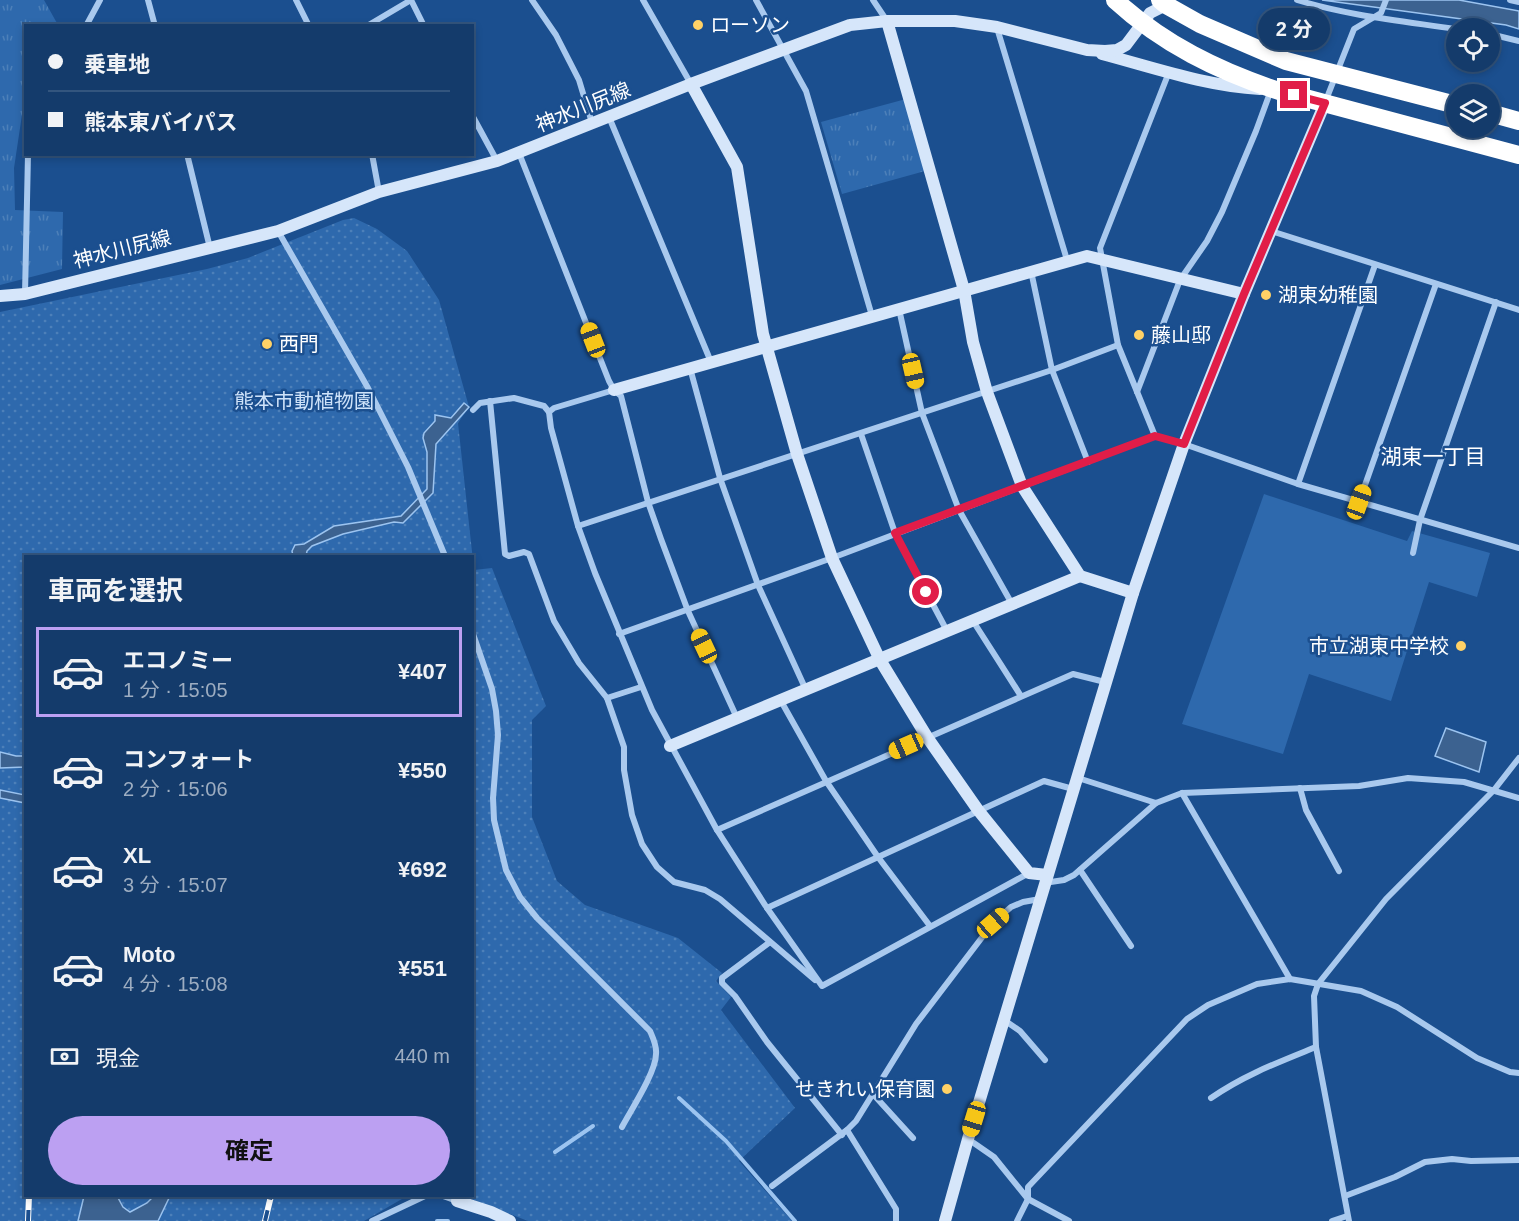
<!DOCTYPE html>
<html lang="ja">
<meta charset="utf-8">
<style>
body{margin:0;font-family:Helvetica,"Noto Sans JP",sans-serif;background:#214673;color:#f1f3f6;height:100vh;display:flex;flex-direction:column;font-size:22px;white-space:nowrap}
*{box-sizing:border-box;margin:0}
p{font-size:20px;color:#9dadc1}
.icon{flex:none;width:33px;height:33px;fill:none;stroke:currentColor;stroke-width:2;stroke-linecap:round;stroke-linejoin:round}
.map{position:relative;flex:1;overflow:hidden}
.sheet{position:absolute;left:24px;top:555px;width:450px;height:642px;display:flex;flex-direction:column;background:#143b6b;border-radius:0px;box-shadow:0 3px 9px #0003,0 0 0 2px #33557e}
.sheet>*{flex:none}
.guide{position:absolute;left:24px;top:24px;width:450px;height:132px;border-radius:0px;box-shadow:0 3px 9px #0003,0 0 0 2px #33557e;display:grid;align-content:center;height:132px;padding:0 24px;background:#143b6b}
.buttons{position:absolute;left:1446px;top:18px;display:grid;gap:12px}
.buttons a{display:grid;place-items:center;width:54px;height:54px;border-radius:50%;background:#143b6b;box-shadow:0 3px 9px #0003,0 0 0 2px #33557e;font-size:30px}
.end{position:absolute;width:27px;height:27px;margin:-14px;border:8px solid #e11d48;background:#fff;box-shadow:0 0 0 3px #fff}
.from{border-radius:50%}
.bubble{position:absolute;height:42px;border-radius:21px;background:#143b6b;box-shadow:0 3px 9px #0003,0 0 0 2px #33557e;font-size:20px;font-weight:700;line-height:42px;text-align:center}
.car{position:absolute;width:18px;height:36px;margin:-18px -9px;border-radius:8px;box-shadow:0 0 4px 2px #0007;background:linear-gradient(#f5c518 24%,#345 0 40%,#f5c518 0 76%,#345 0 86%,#f5c518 0)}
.guide b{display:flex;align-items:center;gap:21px;height:57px;font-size:22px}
.guide b+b{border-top:2px solid #33557e}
.guide i{width:15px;height:15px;background:#f1f3f6}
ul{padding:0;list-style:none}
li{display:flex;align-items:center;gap:18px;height:90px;margin:0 12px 9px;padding:0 12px;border:3px solid transparent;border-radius:0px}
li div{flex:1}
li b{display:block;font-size:22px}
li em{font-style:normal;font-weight:700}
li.active{border-color:#bca0f2}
li>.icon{width:54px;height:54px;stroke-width:1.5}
h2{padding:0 24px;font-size:27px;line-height:72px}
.pay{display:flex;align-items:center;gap:15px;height:66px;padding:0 24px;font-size:22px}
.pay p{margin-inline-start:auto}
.cta{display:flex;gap:12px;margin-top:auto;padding:12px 24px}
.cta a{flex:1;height:69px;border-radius:36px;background:#bca0f2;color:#111;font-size:24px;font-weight:700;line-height:69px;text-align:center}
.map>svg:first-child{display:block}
.grass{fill:#2e69ad}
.park{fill:url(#park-tufts)}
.garden{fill:url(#garden-dots)}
.water{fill:#3c6290;stroke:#9cc4f0;stroke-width:1.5}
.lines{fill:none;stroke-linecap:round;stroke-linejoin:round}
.stream{stroke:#9cc4f0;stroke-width:4}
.street{stroke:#a9c9ee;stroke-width:6}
.secondary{stroke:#d6e6fa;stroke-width:12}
.highway{stroke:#fff;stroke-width:18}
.rail-casing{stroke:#fff;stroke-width:6}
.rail{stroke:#1b4f8f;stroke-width:4;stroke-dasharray:11;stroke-linecap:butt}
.route{stroke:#e11d48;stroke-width:8}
.poi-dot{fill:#ffd166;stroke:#1b4f8f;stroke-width:2}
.labels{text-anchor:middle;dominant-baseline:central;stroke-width:5;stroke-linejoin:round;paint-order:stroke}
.poi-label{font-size:20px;fill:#fff;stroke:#1b4f8f;text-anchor:start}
.street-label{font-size:20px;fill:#fff;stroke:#1b4f8f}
.park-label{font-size:20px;fill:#cfe3fa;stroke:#1b4f8f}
.neighbourhood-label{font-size:21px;fill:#fff;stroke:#1b4f8f}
</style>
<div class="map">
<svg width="1519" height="1221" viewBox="0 0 1519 1221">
<defs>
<pattern id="park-tufts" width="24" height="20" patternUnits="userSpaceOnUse" patternTransform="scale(1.5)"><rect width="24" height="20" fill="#2e69ad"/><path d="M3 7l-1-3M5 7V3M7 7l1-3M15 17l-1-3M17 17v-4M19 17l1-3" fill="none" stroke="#4d80b9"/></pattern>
<pattern id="garden-dots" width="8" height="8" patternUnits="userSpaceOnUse" patternTransform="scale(1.5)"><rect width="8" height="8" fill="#2e69ad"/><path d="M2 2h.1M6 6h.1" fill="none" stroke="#4d80b9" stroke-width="1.8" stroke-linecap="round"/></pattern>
</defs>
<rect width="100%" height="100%" fill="#1b4f8f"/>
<!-- grass -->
<polygon class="grass" points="1264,494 1407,541 1412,531 1490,553 1477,597 1429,582 1391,701 1309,674 1283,754 1182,724"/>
<!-- park -->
<g class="park">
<polygon points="0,0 44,0 58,25 26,26 26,88 14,168 15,210 63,212 62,269 0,285"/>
<polygon points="906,99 925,171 842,194 821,122"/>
</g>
<!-- garden -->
<polygon class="garden" points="354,218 377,229 407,251 439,300 469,407 458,423 474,570 492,568 546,706 532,720 532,817 557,881 585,905 678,938 722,973 716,981 731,997 721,1010 795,1108 739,1161 792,1221 528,1221 464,1196 472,1196 472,556 26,556 26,1196 407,1196 364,1221 0,1221 0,312 207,269 248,258 343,220"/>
<!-- water -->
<g class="water">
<polygon points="1322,0 1459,0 1519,11 1519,29 1506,25"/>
<polygon points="464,403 469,407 436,444 433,493 403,523 394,522 343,534 312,546 307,551 306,556 293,556 292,551 295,545 304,544 334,526 401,516 427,489 427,452 423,438 424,433 435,421 435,415 451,418"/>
<polygon points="1446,728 1486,742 1479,772 1435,756"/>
<polygon points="0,752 16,756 25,756 25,767 0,768"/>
<polygon points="0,790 25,795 25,803 0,798"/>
<polygon points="84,1196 117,1196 123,1207 130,1212 147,1203 154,1196 170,1196 158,1221 78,1221"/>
</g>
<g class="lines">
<!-- stream -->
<g class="stream">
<polyline points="679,1098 726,1141 795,1221"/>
<polyline points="555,1152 593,1126"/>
<polyline points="437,1221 448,1221"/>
</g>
<!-- street -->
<g class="street">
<polyline points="148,0 155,26"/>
<polyline points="296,0 309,26"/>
<polyline points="411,0 424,26"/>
<polyline points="532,0 556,35 579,80 592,123"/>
<polyline points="643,0 691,84"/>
<polyline points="756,0 806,91 872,316"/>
<polyline points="873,0 887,21"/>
<path d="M1297 0C1349 16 1402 21 1456 29"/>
<polyline points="1510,0 1519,2"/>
<polyline points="86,26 100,0"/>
<polyline points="367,26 411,0"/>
<polyline points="997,28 1067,260"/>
<polyline points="1490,34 1519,41"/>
<polyline points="1326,100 1354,29 1381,13 1386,0"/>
<polyline points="472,115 497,161"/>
<polyline points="609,117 711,362"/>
<polyline points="519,153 609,381 614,390 621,396 648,502 661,539 688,611 737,718"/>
<polyline points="187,154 210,248"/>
<polyline points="372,154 379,192"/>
<polyline points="278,231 368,388 408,467 445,556"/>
<polyline points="1271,231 1519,310"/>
<polyline points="1031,271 1052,370 1088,462"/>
<polyline points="25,294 28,154"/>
<polyline points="899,309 922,413 959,510 1012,604"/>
<polyline points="690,368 720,478 758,585 806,690"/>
<polyline points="614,390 554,408 549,412 551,428 578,526 595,573 652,710 717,830 767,908 822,986 1029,873"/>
<polyline points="1137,392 1180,280 1207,241 1222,212 1256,131 1271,90"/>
<polyline points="490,401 505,554 509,556 524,552 529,554 554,621 579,663 607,698 624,747 624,770 632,815 642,844 657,867 674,882 705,890 720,899 815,980"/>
<polyline points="473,410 480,403 514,398 544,406 549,412"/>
<polyline points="861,434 895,533 947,631"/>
<polyline points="1155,436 1118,345 1100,248 1169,72"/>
<polyline points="1298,484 1375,265"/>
<polyline points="1359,502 1436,284"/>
<polyline points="578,526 1052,370 1118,345"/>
<polyline points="1413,553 1420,520 1496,302"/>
<polyline points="973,621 1021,696"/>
<path d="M472 631 492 689 496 711 498 735 493 798 494 820 506 870 520 897 537 918 650 1031C653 1038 657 1046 656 1054 656 1072 631 1110 622 1127"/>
<polyline points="619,634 832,558 1155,436 1184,444 1298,484 1519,548"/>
<polyline points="607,698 641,687"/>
<polyline points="781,701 826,781 878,857 930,926"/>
<polyline points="1078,778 1156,803 1182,793 1359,786 1408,778 1464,782 1519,798"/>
<polyline points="1300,788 1306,810 1339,871"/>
<polyline points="1182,793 1290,979"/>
<polyline points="717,830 1073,674 1105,682"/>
<polyline points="1080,870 1131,946"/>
<polyline points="1044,883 1064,880 1074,875 1156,803"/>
<polyline points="767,908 1044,781 1073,789"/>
<polyline points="770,942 722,978 722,983 735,996 767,1042 842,1135"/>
<polyline points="1004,1020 1020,1031 1045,1060"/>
<polyline points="873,1094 913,1138"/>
<path d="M1211 1098C1244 1075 1279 1062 1316 1047"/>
<polyline points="847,1130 896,1209 896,1221"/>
<polyline points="968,1139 994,1157 1028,1199 1028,1187 1187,1019 1208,1005 1257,984 1290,979 1361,991 1397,1007 1477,1058 1510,1072 1519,1073"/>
<polyline points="772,1186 847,1130 856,1121 916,1024 993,923 1011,907 1023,902 1040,899"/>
<polyline points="443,1196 457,1201"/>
<polyline points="1345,1196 1395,1177 1425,1162 1452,1159 1471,1161 1519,1160"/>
<polyline points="372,1221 425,1196"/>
<polyline points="1017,1221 1028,1199 1069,1221"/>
<polyline points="1332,1221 1347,1216"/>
<polyline points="1349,1221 1316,1047 1314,996 1318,984 1386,899 1494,790 1519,758"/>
</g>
<!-- secondary -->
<g class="secondary">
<polyline points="887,21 964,290 973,342 987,392 1022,486 1080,576 1133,593"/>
<path d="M1102 54C1155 68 1206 86 1260 89"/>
<polyline points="691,84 737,167 763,334 797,454 832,558 880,660 927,737 978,810 1029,873 1047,875"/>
<polyline points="0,296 25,294 278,231 379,192 497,161 691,84 850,25 887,21 955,21 997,27 1087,50 1105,51 1117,50 1126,45 1150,13 1166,5"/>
<polyline points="614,390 1087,256 1244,294"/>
<polyline points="670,746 1080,576"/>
<polyline points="457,1201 491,1212 510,1221"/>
<polyline points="945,1221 968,1139 1133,593 1184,444 1244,294 1325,103"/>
</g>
<!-- highway -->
<g class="highway">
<path d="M1115 0C1163 44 1218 71 1279 91L1519 155"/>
<polyline points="1160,0 1166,5 1200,24 1286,61 1456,105"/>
<polyline points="1490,113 1519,121"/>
</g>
<defs>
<g id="rail">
<polyline points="28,1221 29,1196"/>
<polyline points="265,1221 271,1196"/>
</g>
</defs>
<!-- rail casing -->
<use href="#rail" class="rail-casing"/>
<!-- rail -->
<use href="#rail" class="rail"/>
</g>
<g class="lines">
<!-- route -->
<polyline class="route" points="926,592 895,533 1155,436 1184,444 1244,294 1325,103 1294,95"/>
</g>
<!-- markers -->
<g class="poi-dot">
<circle cx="698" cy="25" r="6"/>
<circle cx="1266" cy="295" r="6"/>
<circle cx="1139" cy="335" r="6"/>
<circle cx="267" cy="344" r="6"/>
<circle cx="1461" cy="646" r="6"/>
<circle cx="947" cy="1089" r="6"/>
</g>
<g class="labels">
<!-- poi labels -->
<g class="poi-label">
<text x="710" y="25">ローソン</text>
<text x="1278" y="295">湖東幼稚園</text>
<text x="1151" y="335">藤山邸</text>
<text x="279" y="344">西門</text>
<text x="1449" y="646" text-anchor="end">市立湖東中学校</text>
<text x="935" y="1089" text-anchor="end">せきれい保育園</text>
</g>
<!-- street labels -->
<g class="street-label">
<text transform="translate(583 107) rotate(-22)">神水川尻線</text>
<text transform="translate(122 249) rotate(-14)">神水川尻線</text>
</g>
<!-- park labels -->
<g class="park-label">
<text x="304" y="401">熊本市動植物園</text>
</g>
<!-- neighbourhood labels -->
<g class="neighbourhood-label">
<text x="1433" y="456">湖東一丁目</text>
</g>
</g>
</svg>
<div class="buttons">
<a><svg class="icon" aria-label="locate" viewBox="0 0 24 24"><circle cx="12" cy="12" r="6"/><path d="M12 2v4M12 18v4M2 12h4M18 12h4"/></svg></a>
<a><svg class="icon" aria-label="layers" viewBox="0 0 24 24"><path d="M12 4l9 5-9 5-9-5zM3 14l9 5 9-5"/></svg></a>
</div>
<i class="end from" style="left:926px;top:592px"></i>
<i class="end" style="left:1294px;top:95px"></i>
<div class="bubble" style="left:1258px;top:8px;width:72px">2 分</div>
<i class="car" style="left:593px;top:340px;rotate:339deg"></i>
<i class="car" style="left:913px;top:371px;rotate:167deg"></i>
<i class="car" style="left:1359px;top:502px;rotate:20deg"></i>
<i class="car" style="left:704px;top:646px;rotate:335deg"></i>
<i class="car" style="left:906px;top:746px;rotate:246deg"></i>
<i class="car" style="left:993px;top:923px;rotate:49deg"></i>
<i class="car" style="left:974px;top:1119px;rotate:197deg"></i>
<div class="guide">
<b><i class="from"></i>乗車地</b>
<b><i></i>熊本東バイパス</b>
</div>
<section class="sheet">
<h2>車両を選択</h2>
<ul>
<li class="active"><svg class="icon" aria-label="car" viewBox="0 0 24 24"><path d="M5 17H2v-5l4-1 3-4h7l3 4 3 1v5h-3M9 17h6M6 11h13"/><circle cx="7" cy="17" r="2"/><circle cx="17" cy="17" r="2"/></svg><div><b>エコノミー</b><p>1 分 · 15:05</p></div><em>¥407</em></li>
<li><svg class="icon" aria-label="car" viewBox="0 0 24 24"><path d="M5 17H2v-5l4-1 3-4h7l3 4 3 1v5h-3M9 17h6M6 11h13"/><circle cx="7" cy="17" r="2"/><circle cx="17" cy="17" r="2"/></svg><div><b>コンフォート</b><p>2 分 · 15:06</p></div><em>¥550</em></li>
<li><svg class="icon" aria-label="car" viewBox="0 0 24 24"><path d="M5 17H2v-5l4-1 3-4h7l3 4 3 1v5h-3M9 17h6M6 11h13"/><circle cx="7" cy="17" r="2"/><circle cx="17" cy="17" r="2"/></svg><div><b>XL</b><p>3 分 · 15:07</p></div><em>¥692</em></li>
<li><svg class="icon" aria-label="car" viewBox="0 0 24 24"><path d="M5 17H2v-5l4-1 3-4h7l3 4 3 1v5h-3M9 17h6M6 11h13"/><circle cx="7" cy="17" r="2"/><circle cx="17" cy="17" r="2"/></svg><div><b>Moto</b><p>4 分 · 15:08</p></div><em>¥551</em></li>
</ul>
<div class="pay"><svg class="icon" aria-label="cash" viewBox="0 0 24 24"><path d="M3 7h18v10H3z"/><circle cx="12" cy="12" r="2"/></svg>現金<p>440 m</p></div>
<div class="cta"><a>確定</a></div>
</section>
</div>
